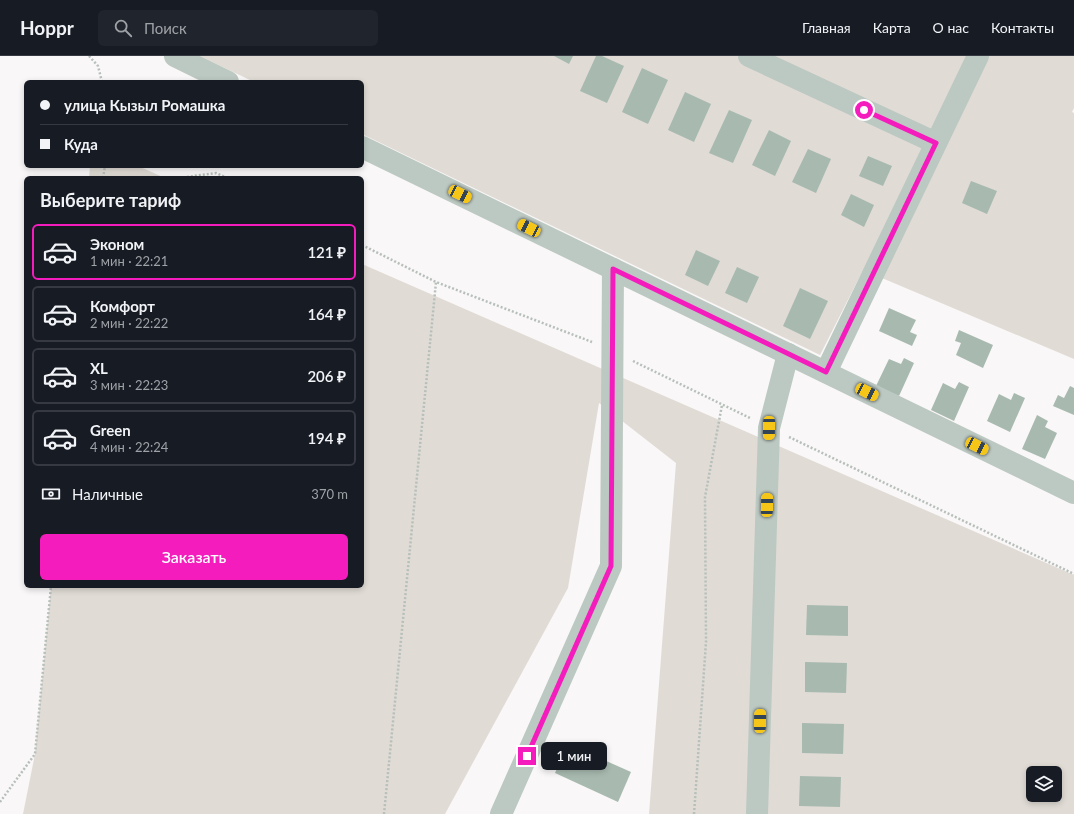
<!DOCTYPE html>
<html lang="ru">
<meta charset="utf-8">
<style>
body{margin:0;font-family:Lato,sans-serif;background:#20242c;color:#f1f3f6;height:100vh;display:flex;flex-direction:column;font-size:15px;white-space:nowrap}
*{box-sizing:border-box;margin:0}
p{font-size:13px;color:#9ea1a6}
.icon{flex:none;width:22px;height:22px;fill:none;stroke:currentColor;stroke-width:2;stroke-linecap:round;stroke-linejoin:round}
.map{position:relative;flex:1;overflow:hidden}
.side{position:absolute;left:24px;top:120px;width:340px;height:412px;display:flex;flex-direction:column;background:#171b24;border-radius:6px;box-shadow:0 2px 6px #0003}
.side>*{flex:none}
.hud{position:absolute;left:24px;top:24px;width:340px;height:88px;border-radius:6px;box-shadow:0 2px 6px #0003;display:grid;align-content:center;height:88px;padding:0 16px;background:#171b24}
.buttons{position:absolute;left:1026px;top:710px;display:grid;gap:8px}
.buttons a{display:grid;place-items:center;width:36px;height:36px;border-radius:6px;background:#171b24;box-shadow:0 2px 6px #0003;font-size:20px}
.end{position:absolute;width:18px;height:18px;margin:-9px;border:5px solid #f41cbc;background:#fff;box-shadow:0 0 0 2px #fff}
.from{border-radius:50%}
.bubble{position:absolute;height:28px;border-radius:6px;background:#171b24;box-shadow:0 2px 6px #0003;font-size:13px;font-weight:600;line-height:28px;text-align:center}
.car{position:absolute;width:12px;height:24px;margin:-12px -6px;border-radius:5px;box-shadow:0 0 3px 1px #0007;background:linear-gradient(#f5c518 24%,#345 0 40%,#f5c518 0 76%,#345 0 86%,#f5c518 0)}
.hud b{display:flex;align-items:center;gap:14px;height:38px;font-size:15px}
.hud b+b{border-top:1px solid #363941}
.hud i{width:10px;height:10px;background:#f1f3f6}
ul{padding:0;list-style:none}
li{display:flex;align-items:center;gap:12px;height:56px;margin:0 8px 6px;padding:0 8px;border:2px solid #363941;border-radius:6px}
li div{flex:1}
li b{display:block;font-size:15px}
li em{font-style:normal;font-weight:600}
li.current{border-color:#f41cbc}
li>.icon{width:36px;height:36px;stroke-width:1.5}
h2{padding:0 16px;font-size:18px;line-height:48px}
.pay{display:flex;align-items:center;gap:10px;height:44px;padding:0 16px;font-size:15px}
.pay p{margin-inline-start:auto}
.button{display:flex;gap:8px;margin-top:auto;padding:8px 16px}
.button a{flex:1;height:46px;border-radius:6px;background:#f41cbc;color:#fff;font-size:16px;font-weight:600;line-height:46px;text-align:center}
header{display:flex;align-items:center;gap:24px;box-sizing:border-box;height:56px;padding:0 20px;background:#171b24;border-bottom:1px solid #363941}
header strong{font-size:19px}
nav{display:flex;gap:22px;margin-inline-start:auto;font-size:14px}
.search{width:280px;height:36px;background:#20242c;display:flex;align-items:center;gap:10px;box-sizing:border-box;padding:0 14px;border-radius:6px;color:#9ea1a6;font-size:15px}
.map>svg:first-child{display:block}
.green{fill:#e0dbd5;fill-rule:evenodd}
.building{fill:#a8bab0}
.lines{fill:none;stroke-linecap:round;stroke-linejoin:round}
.path{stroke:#b6bfba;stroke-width:2.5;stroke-dasharray:2 2;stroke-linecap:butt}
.minor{stroke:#bcc8c2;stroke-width:22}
.route{stroke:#f41cbc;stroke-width:5}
</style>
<header>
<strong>Hoppr</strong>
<div class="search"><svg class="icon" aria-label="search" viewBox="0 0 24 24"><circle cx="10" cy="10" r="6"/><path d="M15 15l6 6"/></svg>Поиск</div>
<nav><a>Главная</a><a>Карта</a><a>О нас</a><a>Контакты</a></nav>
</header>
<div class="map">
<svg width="1074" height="758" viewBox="0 0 1074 758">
<rect width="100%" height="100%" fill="#f9f7f7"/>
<!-- green -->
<g class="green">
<polygon points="200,0 1074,0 1074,52 1072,56 1074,57 1074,303 863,214 820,299 362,78 362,26 254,26"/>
<polygon points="90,110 138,110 165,122 89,122"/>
<path d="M362 208 1074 519V758H649L676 407 599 347 568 532 445 758H23L35 698 51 530H362ZM1033 717H1055V739H1033Z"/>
</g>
<!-- building -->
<g class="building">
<polygon points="554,0 573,0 569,8"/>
<polygon points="596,0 602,0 624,10 607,47 580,35"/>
<polygon points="642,12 668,24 648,68 622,56"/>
<polygon points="685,36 711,48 694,86 668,74"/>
<polygon points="729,54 752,64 733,107 709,97"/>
<polygon points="769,74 791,85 775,120 752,109"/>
<polygon points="808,93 831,103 816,137 792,126"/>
<polygon points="868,100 892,110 883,130 859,120"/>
<polygon points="971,125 997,135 987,158 962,147"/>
<polygon points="851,138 874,149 864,171 841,159"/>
<polygon points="696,194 720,205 708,230 685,219"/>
<polygon points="737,211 759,221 747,247 725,237"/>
<polygon points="800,232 828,245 810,283 783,270"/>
<polygon points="889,252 916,264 910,276 917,279 912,290 879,275"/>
<polygon points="959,274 993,289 983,312 956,299 961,287 955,285"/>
<polygon points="904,302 914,307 899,340 876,330 889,303 901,308"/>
<polygon points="959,326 969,331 954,365 931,354 943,327 955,333"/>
<polygon points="1070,330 1074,332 1074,359 1053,350 1058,339 1064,342"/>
<polygon points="1014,337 1025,342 1010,376 987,365 999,338 1011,344"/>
<polygon points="1037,359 1048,365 1045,371 1057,377 1045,403 1022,393"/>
<polygon points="807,549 848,550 848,580 806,579"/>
<polygon points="805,606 847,607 846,637 805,636"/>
<polygon points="802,667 844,668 843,698 802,697"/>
<polygon points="568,688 631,716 618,746 555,717"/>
<polygon points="800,720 841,721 840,751 799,750"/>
</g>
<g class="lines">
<!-- path -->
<g class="path">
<polyline points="89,0 98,10 102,26"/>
<polyline points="103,122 105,110"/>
<polyline points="179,122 216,117 227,122"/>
<polyline points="362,189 436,226 592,286"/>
<polyline points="633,305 750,362"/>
<polyline points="789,381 1074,518"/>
<polyline points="0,746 35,698 51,530"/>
<polyline points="384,758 436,226"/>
<polyline points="694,758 706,586 705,441 722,349"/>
</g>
<!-- minor -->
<g class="minor">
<polyline points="175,0 228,26"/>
<polyline points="749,0 936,87"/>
<polyline points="362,91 1074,437"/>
<polyline points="826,316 978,0"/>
<polyline points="501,758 611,510 613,213"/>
<polyline points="757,758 769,372 788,298"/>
</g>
</g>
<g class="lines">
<!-- route -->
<polyline class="route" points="527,700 611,510 613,213 826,316 936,87 864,54"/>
</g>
</svg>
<div class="buttons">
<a><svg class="icon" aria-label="layers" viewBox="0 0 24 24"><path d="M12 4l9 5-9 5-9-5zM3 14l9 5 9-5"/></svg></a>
</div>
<i class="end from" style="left:864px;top:54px"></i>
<i class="end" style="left:527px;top:700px"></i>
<div class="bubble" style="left:541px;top:686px;width:66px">1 мин</div>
<i class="car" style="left:460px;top:138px;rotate:116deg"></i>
<i class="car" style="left:529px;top:172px;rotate:296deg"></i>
<i class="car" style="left:867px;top:336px;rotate:116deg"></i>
<i class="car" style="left:769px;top:372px;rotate:181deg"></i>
<i class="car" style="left:977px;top:390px;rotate:116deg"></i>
<i class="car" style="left:767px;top:449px;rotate:1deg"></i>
<i class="car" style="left:760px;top:665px;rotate:1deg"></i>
<div class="hud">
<b><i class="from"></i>улица Кызыл Ромашка</b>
<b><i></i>Куда</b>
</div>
<section class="side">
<h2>Выберите тариф</h2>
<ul>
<li class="current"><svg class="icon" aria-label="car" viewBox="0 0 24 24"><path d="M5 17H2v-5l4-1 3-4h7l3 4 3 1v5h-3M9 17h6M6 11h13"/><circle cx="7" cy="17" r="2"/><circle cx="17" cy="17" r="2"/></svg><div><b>Эконом</b><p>1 мин · 22:21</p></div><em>121 ₽</em></li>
<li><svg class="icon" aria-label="car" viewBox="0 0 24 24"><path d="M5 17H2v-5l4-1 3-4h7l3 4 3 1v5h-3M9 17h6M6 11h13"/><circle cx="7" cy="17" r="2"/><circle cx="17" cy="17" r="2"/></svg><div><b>Комфорт</b><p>2 мин · 22:22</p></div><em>164 ₽</em></li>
<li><svg class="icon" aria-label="car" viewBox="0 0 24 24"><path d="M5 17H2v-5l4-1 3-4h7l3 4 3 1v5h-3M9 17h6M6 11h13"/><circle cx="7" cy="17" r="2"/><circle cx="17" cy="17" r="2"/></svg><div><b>XL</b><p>3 мин · 22:23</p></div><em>206 ₽</em></li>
<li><svg class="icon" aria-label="car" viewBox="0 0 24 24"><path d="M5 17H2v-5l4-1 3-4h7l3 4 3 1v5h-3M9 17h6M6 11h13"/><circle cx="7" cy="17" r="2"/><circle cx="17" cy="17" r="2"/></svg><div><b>Green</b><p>4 мин · 22:24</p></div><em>194 ₽</em></li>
</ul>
<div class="pay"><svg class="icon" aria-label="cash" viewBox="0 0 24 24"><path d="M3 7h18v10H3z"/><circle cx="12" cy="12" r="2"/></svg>Наличные<p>370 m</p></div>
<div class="button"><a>Заказать</a></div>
</section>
</div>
